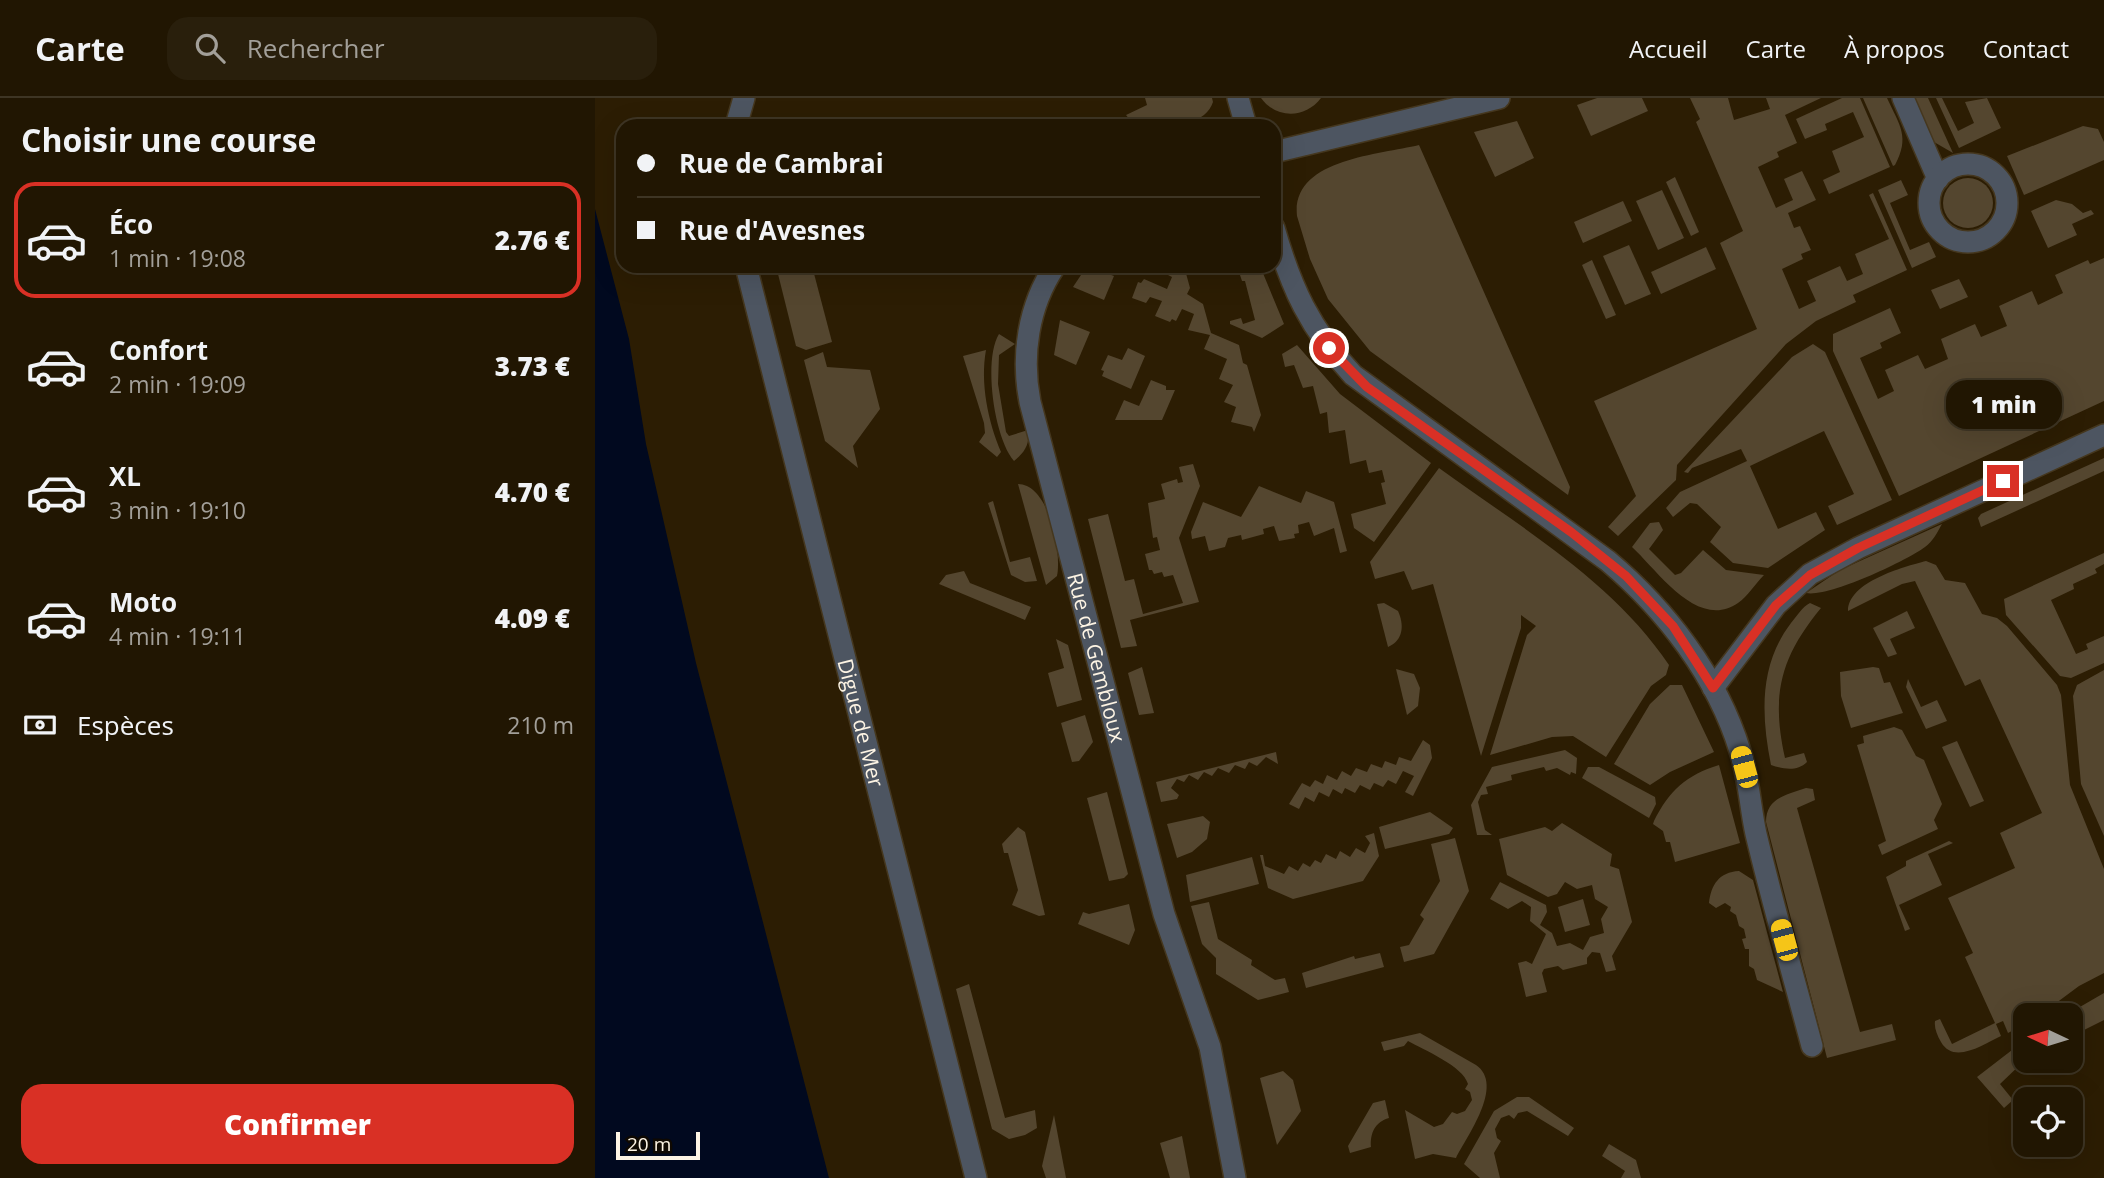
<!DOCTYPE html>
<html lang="fr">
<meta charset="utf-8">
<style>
body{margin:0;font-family:"Open Sans",sans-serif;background:#291f0c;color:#f1f3f6;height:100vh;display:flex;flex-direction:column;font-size:26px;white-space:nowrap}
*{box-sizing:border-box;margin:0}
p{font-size:23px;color:#a29f99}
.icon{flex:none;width:38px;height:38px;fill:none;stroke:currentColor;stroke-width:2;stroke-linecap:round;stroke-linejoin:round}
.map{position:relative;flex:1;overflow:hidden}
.side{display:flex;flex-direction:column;background:#211602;width:595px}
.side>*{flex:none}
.hud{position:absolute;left:21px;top:21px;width:665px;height:154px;border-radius:21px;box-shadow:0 7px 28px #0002,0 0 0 2px #3e3524;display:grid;align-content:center;height:154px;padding:0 21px;background:#211602}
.needle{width:46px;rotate:274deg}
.fabs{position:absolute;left:1418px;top:905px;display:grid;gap:14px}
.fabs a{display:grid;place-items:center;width:70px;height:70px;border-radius:14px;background:#211602;box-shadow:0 7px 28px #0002,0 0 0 2px #3e3524;font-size:35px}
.scale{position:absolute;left:21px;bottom:18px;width:84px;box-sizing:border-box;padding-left:7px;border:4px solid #fdf4e4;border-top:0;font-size:19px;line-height:24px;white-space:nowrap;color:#fdf4e4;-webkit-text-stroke:5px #0f0902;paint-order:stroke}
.end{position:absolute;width:32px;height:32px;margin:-16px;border:9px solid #d93025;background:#fff;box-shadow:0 0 0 4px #fff}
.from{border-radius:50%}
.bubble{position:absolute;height:49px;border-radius:21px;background:#211602;box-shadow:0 7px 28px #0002,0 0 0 2px #3e3524;font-size:23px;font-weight:800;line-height:49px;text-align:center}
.car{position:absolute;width:21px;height:42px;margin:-21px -10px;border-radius:9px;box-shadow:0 0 5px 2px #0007;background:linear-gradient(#f5c518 24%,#345 0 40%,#f5c518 0 76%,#345 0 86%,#f5c518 0)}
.hud b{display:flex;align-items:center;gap:24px;height:66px;font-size:26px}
.hud b+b{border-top:2px solid #3e3524}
.hud i{width:18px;height:18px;background:#f1f3f6}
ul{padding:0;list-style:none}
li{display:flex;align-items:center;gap:21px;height:116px;margin:0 14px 10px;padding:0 7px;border:4px solid transparent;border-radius:21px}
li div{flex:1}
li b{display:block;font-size:26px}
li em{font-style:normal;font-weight:800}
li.current{border-color:#d93025}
li>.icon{width:63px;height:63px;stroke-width:1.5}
h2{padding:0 21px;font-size:32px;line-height:84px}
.pay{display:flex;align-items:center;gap:18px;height:77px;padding:0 21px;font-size:26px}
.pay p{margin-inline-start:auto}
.action{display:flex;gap:14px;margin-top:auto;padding:14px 21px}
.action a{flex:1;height:80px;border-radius:21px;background:#d93025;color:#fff;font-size:28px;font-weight:800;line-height:80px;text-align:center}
header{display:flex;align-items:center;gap:42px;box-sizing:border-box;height:98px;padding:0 35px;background:#211602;border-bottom:2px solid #3e3524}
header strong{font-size:33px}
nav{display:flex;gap:38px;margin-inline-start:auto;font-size:24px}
.search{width:490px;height:63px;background:#291f0c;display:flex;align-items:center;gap:18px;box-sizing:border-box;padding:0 24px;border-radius:21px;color:#a29f99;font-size:26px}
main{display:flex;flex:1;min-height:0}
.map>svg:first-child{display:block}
.green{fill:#54462f}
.water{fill:#01091f}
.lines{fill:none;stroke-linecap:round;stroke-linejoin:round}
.minor-casing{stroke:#45371e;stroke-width:24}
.tertiary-casing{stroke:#45371e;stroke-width:24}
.minor{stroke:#4d5561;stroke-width:21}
.tertiary{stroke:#4d5561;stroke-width:21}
.route{stroke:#d93025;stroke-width:9}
.labels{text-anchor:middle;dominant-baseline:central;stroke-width:5;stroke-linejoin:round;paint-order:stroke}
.street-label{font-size:21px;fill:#fdf4e4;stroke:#0f0902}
</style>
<header>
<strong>Carte</strong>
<div class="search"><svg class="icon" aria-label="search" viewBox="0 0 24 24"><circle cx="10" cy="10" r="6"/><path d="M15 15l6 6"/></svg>Rechercher</div>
<nav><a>Accueil</a><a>Carte</a><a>À propos</a><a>Contact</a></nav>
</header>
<main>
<section class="side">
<h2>Choisir une course</h2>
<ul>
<li class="current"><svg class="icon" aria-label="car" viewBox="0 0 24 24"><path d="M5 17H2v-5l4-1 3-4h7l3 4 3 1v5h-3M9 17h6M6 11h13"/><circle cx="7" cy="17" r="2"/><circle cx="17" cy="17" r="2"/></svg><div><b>Éco</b><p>1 min · 19:08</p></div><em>2.76 €</em></li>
<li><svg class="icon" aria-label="car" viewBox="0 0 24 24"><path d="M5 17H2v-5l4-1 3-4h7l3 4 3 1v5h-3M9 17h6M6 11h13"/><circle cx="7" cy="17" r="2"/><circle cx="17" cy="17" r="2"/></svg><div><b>Confort</b><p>2 min · 19:09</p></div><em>3.73 €</em></li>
<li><svg class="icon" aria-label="car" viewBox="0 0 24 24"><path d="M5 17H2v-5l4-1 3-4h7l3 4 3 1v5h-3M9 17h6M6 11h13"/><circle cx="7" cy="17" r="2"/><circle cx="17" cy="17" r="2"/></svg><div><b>XL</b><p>3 min · 19:10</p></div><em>4.70 €</em></li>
<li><svg class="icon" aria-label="car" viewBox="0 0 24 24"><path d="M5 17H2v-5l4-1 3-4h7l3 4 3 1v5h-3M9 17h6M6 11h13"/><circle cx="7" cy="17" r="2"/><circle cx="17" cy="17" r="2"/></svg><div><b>Moto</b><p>4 min · 19:11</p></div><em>4.09 €</em></li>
</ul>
<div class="pay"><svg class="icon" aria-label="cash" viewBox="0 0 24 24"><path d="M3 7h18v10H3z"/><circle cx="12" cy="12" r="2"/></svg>Espèces<p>210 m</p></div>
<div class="action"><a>Confirmer</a></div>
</section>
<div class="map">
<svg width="1509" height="1080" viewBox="0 0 1509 1080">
<rect width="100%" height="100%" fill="#2c1d03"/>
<!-- green -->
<g class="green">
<path d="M550 0H617L618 4C609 32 563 28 540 28L531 17 552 7Z"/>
<path d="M666 0H726C710 21 681 21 666 0Z"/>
<polygon points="1002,0 1047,0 1053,13 996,38 982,7"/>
<polygon points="1095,0 1133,0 1139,22 1175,11 1171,0 1226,0 1190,17 1202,45 1182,54 1184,59 1163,69 1181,110 1198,102 1189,81 1207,73 1221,102 1193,115 1199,130 1205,128 1216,152 1206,156 1208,161 1187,171 1204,211 1221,203 1212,183 1245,168 1252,183 1268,176 1260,156 1294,141 1274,97 1278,95 1312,172 1258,197 1261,204 1221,223 1191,246 1082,367 1081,382 1023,438 1013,429 1041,398 999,303 1162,231 1125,145 1148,133 1101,24 1105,21"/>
<polygon points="1247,0 1265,0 1295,69 1234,96 1228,82 1245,74 1237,53 1269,39 1258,14 1230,26 1232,32 1210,41 1201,21"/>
<path d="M1268 0H1292C1305 28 1315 39 1300 67L1298 68Z"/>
<polygon points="1318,0 1333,0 1358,55 1339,44"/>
<polygon points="1341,0 1347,0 1363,33 1379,25 1370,4 1392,0 1406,30 1364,50"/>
<polygon points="922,23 939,60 900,79 879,34"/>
<polygon points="1488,28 1503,31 1509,44 1509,62 1429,97 1412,58"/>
<path d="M824 47 975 389 973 397 775 253 733 201 715 161 702 118C696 61 783 57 824 47Z"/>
<polygon points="1080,79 1104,134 1096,138 1071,84"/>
<circle cx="1373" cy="105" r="25"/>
<polygon points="1306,82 1313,97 1295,105 1315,152 1334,144 1341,159 1317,170 1283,92"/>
<polygon points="1067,92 1089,140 1063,152 1041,103"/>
<polygon points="1461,102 1477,106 1488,115 1496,112 1499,116 1477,126 1482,137 1453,150 1436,113"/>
<polygon points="1028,103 1037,123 988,145 979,124"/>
<polygon points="1034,147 1056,196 1030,207 1008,158"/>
<polygon points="1111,149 1121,171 1066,196 1056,174"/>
<polygon points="1509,160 1509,303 1304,398 1238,253 1238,236 1295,210 1306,235 1285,245 1287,250 1265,260 1283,301 1299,293 1290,272 1323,257 1330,271 1353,261 1346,241 1380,226 1386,239 1412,228 1404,208 1437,193 1443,207 1468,195 1460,177 1493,162 1495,166"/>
<polygon points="997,162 1021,217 1011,221 987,167"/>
<polygon points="181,168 217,168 237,244 211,252 201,248"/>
<polygon points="492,168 519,178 509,202 478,189"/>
<polygon points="564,168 589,168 595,190 592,196 608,206 616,235 644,247 648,265 652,267 666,317 659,334 657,329 636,324 641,309 629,304 638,287 624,281 632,261 609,251 615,237 593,232 599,216 587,211 581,223 577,221 575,224 560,218 567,203 555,199 551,205 537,200 543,184 546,185 549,181 572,191 577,179 563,172"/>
<polygon points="626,168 665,168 689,226 667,240 635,226 635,223 646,220 648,226 660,222 650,183 647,183 643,171 628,174"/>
<polygon points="1364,181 1373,199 1345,211 1336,192"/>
<polygon points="465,222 495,234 481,267 459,257"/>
<path d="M404 236 420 246 404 257 403 286 411 334 414 338 433 332C435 346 430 354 419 363 399 340 388 262 404 236Z"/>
<polygon points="1218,246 1230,254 1297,402 1242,427 1233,408 1259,396 1229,333 1155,368 1183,431 1221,414 1230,432 1173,470 1138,465 1115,444 1126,429 1102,406 1095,405 1078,419 1071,410 1085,394 1152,363 1146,351 1097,370 1093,375 1089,374 1197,259"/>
<polygon points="702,247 745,296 836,365 779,444 759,430 756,416 791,406 786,385 790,384 787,372 774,375 771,362 755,366 750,332 734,335 732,314 725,316 718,288 708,290 699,267 690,269 687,256"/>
<polygon points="533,250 550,258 536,291 507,278 509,273 506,272 513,257 527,262"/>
<path d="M391 252C385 285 393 323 406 354L402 359 384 344 390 335 389 325 368 258Z"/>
<polygon points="228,254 232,269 275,272 285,311 258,348 263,370 230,343 209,262"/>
<polygon points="556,282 571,288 571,292 580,292 567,322 520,322 529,302 544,308"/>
<polygon points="1509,360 1509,373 1386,429 1383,420 1386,416"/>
<polygon points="598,366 605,388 584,440 604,504 535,522 542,548 526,550 493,421 513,416 530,483 539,481 548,516 588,505 578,477 569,479 567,474 559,476 557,472 554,472 550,456 565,452 562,439 558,440 553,405 570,401 566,386 582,381 583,385 588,384 584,369"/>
<path d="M844 370C925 429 1018 483 1074 567L1071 577 1056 588 1011 659 978 638 957 639 895 657 932 537 941 528 926 517V530L886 658 838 486 817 492 809 473 780 481 775 464Z"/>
<path d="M423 386C454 386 467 454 462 478L451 487Z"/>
<polygon points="664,388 706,405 711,393 739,404 752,453 745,455 739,430 719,438 714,424 703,427 704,435 699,436 700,440 684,443 679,428 668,431 669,436 647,442 646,437 633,440 630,449 614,453 610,438 597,441 596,434 608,404 646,419"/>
<polygon points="398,403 415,464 435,459 442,483 430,484 416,477 395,411 393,405"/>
<path d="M1064 424 1068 432 1054 451 1080 477 1086 475 1108 452 1131 472 1169 477C1160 486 1153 498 1143 505 1103 533 1063 473 1037 449L1055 425Z"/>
<path d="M1347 426C1342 435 1338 443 1330 449 1311 463 1233 500 1211 495L1245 472Z"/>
<polygon points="1509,455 1509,466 1500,471 1502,475 1478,486 1479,491 1456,502 1481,556 1493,551 1491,546 1509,538 1509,565 1476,580 1465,578 1411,517 1409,501"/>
<path d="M1331 463 1341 467 1350 482 1370 485 1387 516 1402 520 1412 528 1462 587 1466 597 1475 687 1509 771V875L1484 888 1445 917H1430V926L1413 935 1408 923 1401 926 1406 938C1389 946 1359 967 1346 944 1342 937 1339 930 1340 923L1345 921 1357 946 1400 925 1370 859 1378 855 1353 800 1420 770 1405 735 1447 715 1385 581 1370 588 1320 483 1307 486 1253 513C1253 484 1308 469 1331 463Z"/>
<polygon points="369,473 375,485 436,509 430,522 344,486 351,477"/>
<path d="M789 505 803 513C809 526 809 542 793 549L782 506Z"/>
<path d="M1215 505 1226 510C1185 560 1176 597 1190 660L1209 655 1212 664C1202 674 1188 671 1176 667 1166 617 1164 567 1196 525 1202 518 1207 509 1215 505Z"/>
<polygon points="1312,513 1320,530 1295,541 1302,556 1293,559 1278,530"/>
<polygon points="461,541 473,547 487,602 462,609 453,575 469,570"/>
<polygon points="547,569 559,615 544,617 533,575"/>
<polygon points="1278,569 1284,570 1289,585 1295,584 1308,615 1256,630 1246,598 1245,574"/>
<polygon points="801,571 819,576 825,590 823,608 812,617"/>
<polygon points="1509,572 1509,738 1486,686 1478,598 1482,587"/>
<polygon points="1313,581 1326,609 1342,602 1352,623 1331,631 1311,589"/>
<polygon points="1075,587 1087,587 1119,654 1075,674 1055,687 1019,666 1055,606"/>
<polygon points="490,617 498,644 484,663 477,664 466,625"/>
<polygon points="1299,629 1307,632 1321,658 1329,662 1347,706 1339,722 1343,731 1287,757 1283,747 1291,743 1262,647 1269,645 1268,638"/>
<polygon points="828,642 835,647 837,660 818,698 810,694 819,678 808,673 801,686 793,682 788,689 779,685 775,692 765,687 760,695 750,690 747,696 738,691 734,699 724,694 719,704 710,699 704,711 694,706 707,685 715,689 720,682 728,686 732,677 742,682 747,673 756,678 761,670 772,674 776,666 787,670 790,663 801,667 804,659 816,663"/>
<polygon points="1362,643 1389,703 1375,709 1347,649"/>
<polygon points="970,652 982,660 981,676 976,674 975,677 962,670 951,673 949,669 916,677 917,682 891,689 893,696 886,697 883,704 890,732 897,737 882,737 876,707 897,669"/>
<polygon points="681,654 683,666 671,659 662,668 654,664 650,671 640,667 634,675 623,670 617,678 609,674 603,682 594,677 589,684 582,681 576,690 584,697 582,701 566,704 561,684"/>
<path d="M1124 667 1145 745 1080 764 1075 744H1071L1068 733 1058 726 1059 723C1074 693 1091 677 1124 667Z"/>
<polygon points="993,669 1004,669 1060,699 1061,706 1054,720 987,680"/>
<path d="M1211 690 1218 691 1220 702 1202 710 1265 934 1297 926 1301 942 1232 960 1171 724C1171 700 1191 697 1211 690Z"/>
<polygon points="512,694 533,776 529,780 514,783 492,700"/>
<polygon points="835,714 858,730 854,736 790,751 784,729"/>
<polygon points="608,718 615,724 612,741 597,754 582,760 572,726"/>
<polygon points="967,725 1017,756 1015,768 1024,771 1037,824 1017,858 1021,872 1011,874 1005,855 997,854 992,860 992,866 968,872 963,868 949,871 947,875 952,894 931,899 923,865 931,863 937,866 951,836 935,823 936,809 927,803 913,811 895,801 905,784 951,807 952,814 945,827 957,835 962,848 975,845 988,852 995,839 1009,835 1006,821 1013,809 1000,801 997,787 982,791 970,784 962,796 953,799 912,777 904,741 950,729 957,733"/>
<polygon points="423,729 430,734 450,817 444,818 417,807 423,792 413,755 409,755 407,746"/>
<polygon points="779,735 784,758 768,783 698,801 673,790 665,757 668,757 670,768 689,776 694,768 703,773 708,765 715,769 720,762 726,765 731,756 741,761 745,753 755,759 761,750 770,755 775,745 770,738"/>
<polygon points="860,740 874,793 839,856 809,864 805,849 814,847 829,821 825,817 845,783 836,746"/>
<polygon points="1354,743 1358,745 1333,756 1347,787 1304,807 1315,831 1310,833 1291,779 1311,768 1311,763"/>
<polygon points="657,759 664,786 595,804 591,777"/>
<path d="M1144 773 1158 782 1188 894 1162 882 1159 871 1154 868V851H1150L1147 841 1151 840 1149 831 1144 828 1141 817 1135 813 1136 809 1130 805 1121 810 1114 805C1116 787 1124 774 1144 773Z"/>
<polygon points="988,801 995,827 970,834 963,809"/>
<polygon points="614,804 623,841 657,862 656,867 680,882 690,880 694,894 663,902 621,876 621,860 607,846 596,808"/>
<polygon points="534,806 540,832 534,847 483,826 488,814 494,816"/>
<polygon points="785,855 789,869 711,890 707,875 759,858 760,861"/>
<polygon points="374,886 410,1020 440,1012 442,1030 430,1037 414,1041 397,1031 361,891"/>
<polygon points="1509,895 1509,922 1475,939 1475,917 1471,917"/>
<path d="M825 935 881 967C910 987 872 1038 861 1060L838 1056 820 1061 810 1012 839 1029 848 1026 857 1014 862 1016 870 1013 877 1002 875 994 870 991 873 986C868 968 829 952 813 943L809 948 789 953 786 944Z"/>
<polygon points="1430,942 1430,962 1405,986 1418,1002 1409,1010 1382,979"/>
<polygon points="688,973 698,982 706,1013 682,1047 665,980"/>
<polygon points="922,999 934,999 979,1030 973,1038 932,1013 923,1015 919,1021 914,1017 906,1020 900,1031 902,1040 906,1043 899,1055 905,1080 885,1080 869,1066 899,1013"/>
<path d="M790 1002 794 1020C780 1024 775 1035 776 1049L755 1055 753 1048 778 1005Z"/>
<polygon points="459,1017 471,1080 451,1080 447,1068"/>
<polygon points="587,1038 595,1080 575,1080 565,1045"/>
<polygon points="1014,1046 1041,1062 1046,1080 1026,1080 1030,1073 1007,1058"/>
</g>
<!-- water -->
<polygon class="water" points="0,111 34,241 51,346 101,565 234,1080 0,1080"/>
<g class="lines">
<defs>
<g id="minor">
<polyline points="643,0 651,28"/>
<polyline points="1308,0 1343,81"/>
<polyline points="141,28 149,0"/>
<circle cx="1373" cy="105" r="39"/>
<path d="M679 130C696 190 715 231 758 277L1013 463C1071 512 1122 578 1145 653 1154 680 1155 709 1161 736 1178 807 1198 877 1217 948"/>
<path id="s1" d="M151 168 381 1080"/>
<polyline points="1118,590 1181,507 1215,476 1263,450 1509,337"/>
</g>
<g id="tertiary">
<polyline points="679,54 904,0"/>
<path id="s2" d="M460 168C433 208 426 258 435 304L569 816 615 949 640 1080"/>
</g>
</defs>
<!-- minor casing -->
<use href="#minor" class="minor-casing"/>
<!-- tertiary casing -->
<use href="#tertiary" class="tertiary-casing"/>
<!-- minor -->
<use href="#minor" class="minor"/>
<!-- tertiary -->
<use href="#tertiary" class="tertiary"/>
</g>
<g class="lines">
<!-- route -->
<polyline class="route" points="734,250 772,289 976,434 1031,478 1078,528 1118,590 1181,507 1215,477 1263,450 1408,383"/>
</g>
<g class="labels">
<!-- street labels -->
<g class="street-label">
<text stroke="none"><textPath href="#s2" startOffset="406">Rue de Gembloux</textPath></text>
<text stroke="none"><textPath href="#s1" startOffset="471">Digue de Mer</textPath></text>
</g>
</g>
</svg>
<div class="fabs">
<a><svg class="needle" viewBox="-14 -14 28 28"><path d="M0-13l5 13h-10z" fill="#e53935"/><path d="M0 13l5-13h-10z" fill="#a29f99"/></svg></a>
<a><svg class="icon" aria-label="locate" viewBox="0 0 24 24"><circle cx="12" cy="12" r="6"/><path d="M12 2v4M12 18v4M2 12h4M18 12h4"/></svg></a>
</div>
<div class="scale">20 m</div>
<i class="end from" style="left:734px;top:250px"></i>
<i class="end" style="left:1408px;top:383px"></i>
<div class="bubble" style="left:1351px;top:282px;width:116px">1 min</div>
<i class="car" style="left:1149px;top:669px;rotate:345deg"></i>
<i class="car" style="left:1189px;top:842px;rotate:345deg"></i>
<div class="hud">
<b><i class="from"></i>Rue de Cambrai</b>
<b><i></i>Rue d'Avesnes</b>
</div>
</div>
</main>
